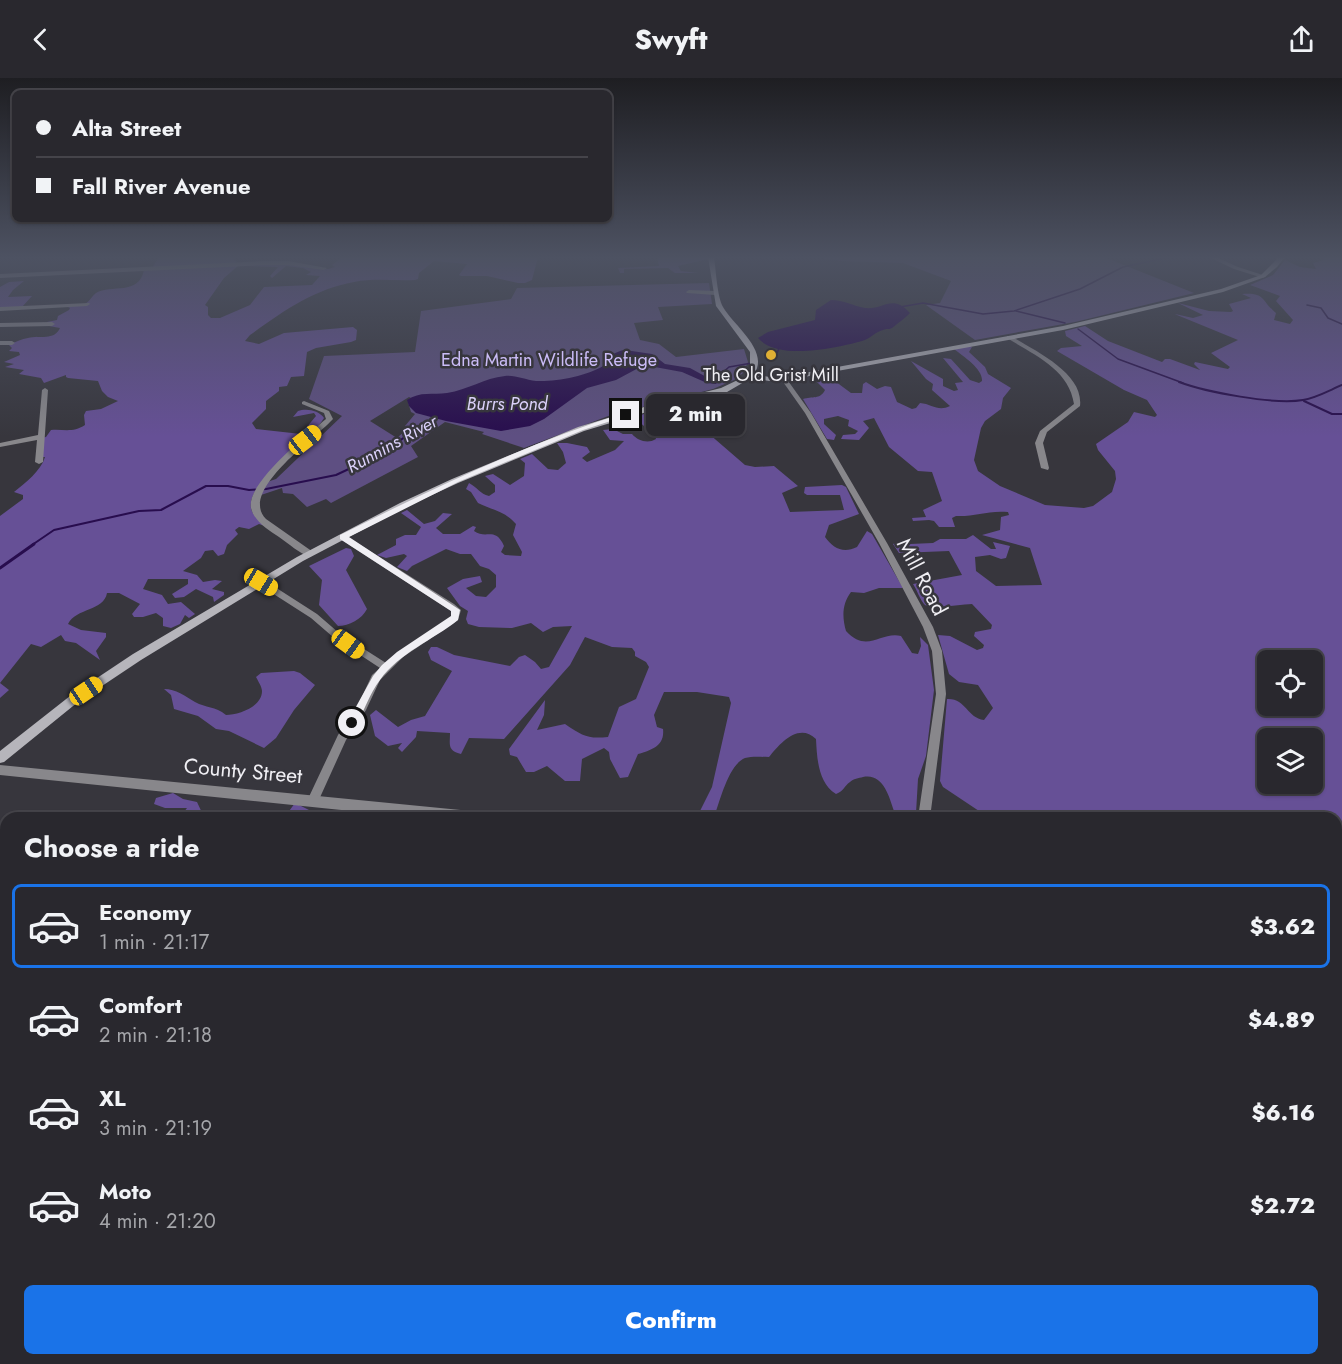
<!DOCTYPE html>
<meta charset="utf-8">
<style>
body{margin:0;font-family:Jost,sans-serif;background:#35343a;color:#f1f3f6;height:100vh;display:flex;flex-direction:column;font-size:22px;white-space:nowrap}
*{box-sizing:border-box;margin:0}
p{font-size:20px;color:#a5a6aa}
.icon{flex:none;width:33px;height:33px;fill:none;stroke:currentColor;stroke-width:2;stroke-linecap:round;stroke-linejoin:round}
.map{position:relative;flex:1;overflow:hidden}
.side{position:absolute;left:0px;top:734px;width:1342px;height:554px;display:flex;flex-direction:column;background:#29282e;border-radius:18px 18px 0 0;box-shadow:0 2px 4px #0004,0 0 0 2px #45444a}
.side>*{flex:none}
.hud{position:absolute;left:12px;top:12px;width:600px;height:132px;border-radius:9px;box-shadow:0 2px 4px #0004,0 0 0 2px #45444a;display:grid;align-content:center;height:132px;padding:0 24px;background:#29282e}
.tools{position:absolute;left:1257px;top:572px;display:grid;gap:12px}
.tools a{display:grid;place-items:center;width:66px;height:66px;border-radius:9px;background:#29282e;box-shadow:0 2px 4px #0004,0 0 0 2px #45444a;font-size:30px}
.end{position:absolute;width:27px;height:27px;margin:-14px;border:8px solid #f0eff4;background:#111;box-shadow:0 0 0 3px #111}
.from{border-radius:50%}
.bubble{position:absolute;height:42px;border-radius:9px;background:#29282e;box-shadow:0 2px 4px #0004,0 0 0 2px #45444a;font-size:20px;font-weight:800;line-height:42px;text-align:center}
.car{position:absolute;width:18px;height:36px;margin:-18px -9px;border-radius:8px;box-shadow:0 0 4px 2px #0007;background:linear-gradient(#f5c518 24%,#345 0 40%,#f5c518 0 76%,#345 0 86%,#f5c518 0)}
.hud b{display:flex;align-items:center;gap:21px;height:57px;font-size:22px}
.hud b+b{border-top:2px solid #45444a}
.hud i{width:15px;height:15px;background:#f1f3f6}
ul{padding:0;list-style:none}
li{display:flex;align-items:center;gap:18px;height:84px;margin:0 12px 9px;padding:0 12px;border:3px solid transparent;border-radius:9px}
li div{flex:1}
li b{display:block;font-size:22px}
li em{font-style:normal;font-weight:800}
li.selected{border-color:#1a73e8}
li>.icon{width:54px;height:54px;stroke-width:1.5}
h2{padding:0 24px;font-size:27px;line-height:72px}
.button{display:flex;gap:12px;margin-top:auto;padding:12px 24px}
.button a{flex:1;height:69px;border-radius:9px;background:#1a73e8;color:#fff;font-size:24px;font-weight:800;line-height:69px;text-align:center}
header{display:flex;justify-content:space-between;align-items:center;height:78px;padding:0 24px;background:#29282e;font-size:27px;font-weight:800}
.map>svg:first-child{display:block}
.green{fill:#5e4f82;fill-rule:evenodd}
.forest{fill:#665096;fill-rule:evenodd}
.water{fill:#280d4e}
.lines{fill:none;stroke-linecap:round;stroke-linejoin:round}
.stream-far2{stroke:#280d4e;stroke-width:1.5}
.stream-far1{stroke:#280d4e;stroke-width:2}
.stream{stroke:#280d4e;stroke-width:3}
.minor{fill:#88878b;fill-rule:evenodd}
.tertiary{fill:#88878b;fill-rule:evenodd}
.secondary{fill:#b6b5bb;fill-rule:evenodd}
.route{fill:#f0eff4}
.poi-dot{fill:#e0b034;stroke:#37363d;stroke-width:2}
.labels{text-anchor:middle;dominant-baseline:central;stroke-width:5;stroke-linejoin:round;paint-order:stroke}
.far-park-label{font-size:18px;fill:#cbbcf7;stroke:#37363d}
.far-poi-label{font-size:18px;fill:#f0eff4;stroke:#37363d}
.far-water-label{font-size:18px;font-style:italic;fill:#dbd1fa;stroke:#37363d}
.street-label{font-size:21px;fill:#f0eff4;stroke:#37363d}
</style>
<header><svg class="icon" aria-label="back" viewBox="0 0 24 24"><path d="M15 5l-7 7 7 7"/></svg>Swyft<svg class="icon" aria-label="share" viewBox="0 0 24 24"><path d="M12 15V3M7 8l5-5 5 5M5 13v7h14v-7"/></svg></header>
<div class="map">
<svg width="1342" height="1286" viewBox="0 0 1342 1286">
<rect width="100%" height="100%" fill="#37363d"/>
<!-- green -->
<g class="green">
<polygon points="812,179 1104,179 1194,215 1075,244 975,262 926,227 940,225 951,203 903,185 841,183"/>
<path d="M709 205 712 226 658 229 663 242 634 245 640 262 659 266 676 279 744 271 748 284 743 295 734 302 713 311 611 337 524 370 482 356 484 354 445 344 411 368 418 379 331 425 326 421 307 429 293 416 283 415 282 410 261 417 255 408 276 401 342 338 309 321 324 278 415 274 421 233 511 221 517 210ZM409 319 411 320 408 324 411 334 415 336 405 348 407 351 397 360 370 343Z"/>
</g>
<!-- forest -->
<g class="forest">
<path d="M159 179H236L234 182 237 183 233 186 238 188 224 200 205 227 208 229V237L211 240H220L250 227 264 209 312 207 320 198 306 197 311 194 303 190 286 188 272 200 270 198 278 189 244 188 279 186 328 191 335 189 332 187 342 179H538L532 202 525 205H518L487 198H461L459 197 467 186 434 183 419 195 418 201 415 202C394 203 374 200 354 204 314 211 282 234 250 257L245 263 259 266 284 255 353 249 357 252 356 262 351 264 316 270 307 274 304 298 291 299 287 308 279 309V313L266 323V331L252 345 256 351 301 356 316 338 314 335 293 339 298 333C306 330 319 332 324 340 310 363 253 400 251 425 249 435 259 442 265 448L259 446 249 451 239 449 235 452 238 456 227 467 224 476 218 478 213 472 205 473 201 480 183 493 197 497 203 504 215 502 222 503 212 511 224 514V517L214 524 213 519 196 511 184 519 175 520 172 516 188 506V501H148L143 511 162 517 168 526 181 524 195 536 189 540 185 537 180 546 171 550 163 548V540L156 535 143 539H134L132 536 140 526 119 515H107C104 533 76 530 68 546L81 552 106 555V559L96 573 100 582 76 565 65 563 61 557 41 569 31 566 0 605 9 612 0 620V438L23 421V417L14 414C25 405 41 393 45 379H40L41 360 46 359 51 352C64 351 73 355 85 347L84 337 86 333 101 331 118 323 108 319 102 313 98 303 68 300 66 299V297L44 305 41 300 19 296 24 292 5 289 14 286 4 284 20 277 19 274 9 273 12 270 9 267C15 264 22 261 28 260 40 257 54 263 60 250L49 248 47 244 57 242 58 238 69 232 70 230 66 228C71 228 80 228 85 226 90 223 92 218 96 215 111 206 139 218 144 192L152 190Z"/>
<polygon points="657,179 707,179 708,181 678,188 681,193 698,195 675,195 668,190 624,191 624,195 620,195 618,190 659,188"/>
<path d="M1321 179H1342V943L1336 938V740L988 739 943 709 940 703 947 621C966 620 967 640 984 642L993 630 978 607 959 604 949 596 938 557 950 558 977 572 983 570 984 567 974 558 975 554 991 551 992 547 972 526C961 526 932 532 925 527 920 522 917 512 913 506L962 497 949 473 899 475 893 466 901 463 910 466 933 465 940 461H966L973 457 991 471H996L993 464 1010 468 1006 480 1001 481 990 477 975 479 976 493 996 508 1042 507 1030 470 982 457 1000 452 1001 439 1009 437 1008 434C988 432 974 439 956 438L952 440 955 449H939L934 443 929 442 913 443 912 440 926 439 923 432 942 423 932 394 918 393 889 369 874 340 863 343 869 350 859 362 841 361 843 357 855 356 858 353 848 348 849 342 838 338 824 341V346L836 357 834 362 827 361 803 321C812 318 820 322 825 312L817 304V299L828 298 851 315H862L863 306 866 304 877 311 885 308 891 309 897 324 912 331 916 330 920 325C932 326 938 334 950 328L932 312 933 306 926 301 911 283 943 301V308L954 313 958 312 955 305 963 304 943 280 951 281 970 302 979 305 982 303C983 291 964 279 954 271L970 268 972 269 969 274 985 289 988 296 1011 310 1003 320 1001 331 985 343 981 350 974 382 978 393 1000 408 1045 427 1084 430 1093 428 1112 414 1116 401 1115 393 1098 372 1096 366 1128 344 1134 334 1155 339 1157 337 1147 322 1124 312 1057 273 1061 270 1082 268 1066 258 1065 253 1085 248 1108 263 1162 284 1165 281H1170L1200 292 1194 286 1195 284 1228 291 1230 289 1211 275 1238 262 1177 237 1175 236 1193 240 1203 237 1178 225 1209 233 1231 234 1233 233 1229 226 1251 220 1242 216C1266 214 1261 223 1276 235L1274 242 1290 246 1293 242 1276 223 1280 218 1250 207 1273 197 1285 182 1300 189 1316 191 1313 185 1324 182ZM1268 582H1312V627H1268ZM1268 660H1312V705H1268Z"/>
<polygon points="24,203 13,212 8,219 32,218 22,229 0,231 0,209 9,204"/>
<path d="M696 321V325L679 330 745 387 755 389 774 388 798 408 782 415 790 434 844 432 840 417H807L804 415 805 409 842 407 846 409 859 436 829 447 825 459C833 470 843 476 857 469L867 453 872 456 903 510H879L864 515 851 514C842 526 842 539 846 553 867 576 881 553 901 558L912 575 918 576 921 568 920 559 928 567 934 612 926 678 918 701 916 735 894 733C889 718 883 695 863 699 859 700 853 701 850 704 844 708 844 713 836 716 818 705 817 680 816 661 799 644 780 665 769 679 762 679 752 678 745 680 728 687 720 724 714 739L698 737 712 709 731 625 729 619 697 614H664L654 637 657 649 663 651C665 668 651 672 638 676L628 699 620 700 610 681 609 674 604 670 582 681 580 703H565L547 688 534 694H526L517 679 510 677 509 671 545 622 544 637 537 652 565 646C583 658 587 661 608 659L619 629 636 621 649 589 646 584 635 578V574L632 570 612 569 585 559 570 587 504 661 469 660 461 676C447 673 450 666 450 655L417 653 416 659 402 674 398 670 402 665 388 668 375 658 370 637 376 632 398 649 411 642 425 638 452 593 431 582 428 574 431 569H437L454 577 510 588 519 579 525 577 535 584 541 591 549 589 572 548 553 549 543 554 531 545 512 550 479 549 468 546 466 541 468 533 460 528 447 510 463 501 480 498 482 504 466 510 476 518 486 519 496 509V497L489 491 480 488 471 476H460L446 471 412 488 407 493 397 489 407 478 404 476 386 480 377 477 396 467V461L405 457H416L421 449 401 435 407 432 424 446 435 443 443 435 452 436 436 450 443 456H460L473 448 476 449 474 453C486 462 495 448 504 468L501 474 505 477 521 478 522 474 513 457 516 446C505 433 492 432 478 425L471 414 466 411 469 405C477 409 480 416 489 418L495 414V407L485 398 493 396 510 407 524 398 525 385 520 381 532 376 548 391 558 392 566 385 563 374 557 365H567L587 369 590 374 582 380 587 384 615 372 624 363 610 362 603 352 613 351 623 356H632C638 363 648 366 656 361L655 358 634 339Z"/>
<path d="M346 470 351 471 354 478 346 492 367 531C362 541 349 548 338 548L319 527 322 502 309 488Z"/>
<path d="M294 593 300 595 315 607 294 632 276 660 264 670 229 653 216 651 198 638 174 631 171 617 164 611C176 611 185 618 195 624 206 630 215 628 226 637 238 637 262 629 262 613 262 609 258 603 256 599L261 595Z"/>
<polygon points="173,715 183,721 197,724 204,739 180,739 187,730 165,730 154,726 156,720"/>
<polygon points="295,725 313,734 328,732 330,740 284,740"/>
<polygon points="6,1031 6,1230 0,1240 0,1032"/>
<polygon points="190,1281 263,1281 267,1286 179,1286"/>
</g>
<!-- water -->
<g class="water">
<path d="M831 222C844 222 853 228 865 230 884 232 892 215 910 235 905 240 897 246 892 250 888 252 887 250 883 252 875 254 870 261 862 263 837 270 777 283 758 260L768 254 815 242 816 232Z"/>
<path d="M625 272 652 276 665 286 690 290 710 301 723 292 728 293 716 306 707 305 682 294 644 287 616 302 587 310 544 341 530 348 501 353 446 343 416 335 409 328 407 322C420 313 433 317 447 315 468 312 484 300 505 298 516 297 525 302 536 303 556 304 587 298 603 288 606 279 616 273 625 272Z"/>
</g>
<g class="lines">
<!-- stream-far2 -->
<g class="stream-far2">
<polyline points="1307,227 1321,230 1328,240 1342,246"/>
<polyline points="900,229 923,225 983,236 1014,233 1080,211 1123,189 1170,179"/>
<polyline points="1016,233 1065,245"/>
<polyline points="1078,251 1118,281 1183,305"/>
<polyline points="777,275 780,268"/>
<polyline points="722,295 729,289 752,285"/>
</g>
<!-- stream-far1 -->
<g class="stream-far1">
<path d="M1179 304C1206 314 1274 327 1303 322 1316 320 1330 312 1342 307"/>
<polyline points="1304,323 1332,336 1342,336"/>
<polyline points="32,467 54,452 139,433 161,432 206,408 228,408 249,412 266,411 336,397 385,374 423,345 436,340"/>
</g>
<!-- stream -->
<polyline class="stream" points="0,490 34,466"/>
<!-- minor -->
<g class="minor">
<polygon points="1209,179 1216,179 1238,189 1266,198 1263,200 1234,191"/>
<polygon points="265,183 288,183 327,190 324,192 288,187 265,187 0,200 0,196"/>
<polygon points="689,212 715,213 718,215 715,217 687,215 686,214"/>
<polygon points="89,225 90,226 87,228 0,233 0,229"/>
<polygon points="0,245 52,244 55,246 52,248 0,249"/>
<path d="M1007 258H1011C1035 273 1084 295 1080 328L1047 354 1043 365 1049 390 1048 392 1041 390 1035 365 1040 353 1074 326C1069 291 1034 277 1007 260Z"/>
<polygon points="0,263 12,263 15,265 12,267 0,267"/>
<polygon points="782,300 786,300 811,335 887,465 933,549 942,573 946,616 930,740 918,740 936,616 932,573 923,549 879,465 805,335 781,301"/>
<polygon points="45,310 48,312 43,384 39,386 35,384 37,362 0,369 0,365 38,357 42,312"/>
<path d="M304 323 329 333 333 341C316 360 238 413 266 441L313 474 314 476 310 479C299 475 289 466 279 459 268 452 254 443 251 430 246 405 308 356 326 341L324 335 302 326V324Z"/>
<polygon points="343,456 454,526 461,532 458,542 403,579 380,602 366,632 346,662 317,726 313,728 309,726 307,723 338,657 358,627 372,597 380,590 333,559 311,540 258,506 258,502 264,502 317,536 339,555 386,585 397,575 451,539 451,533 340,461 340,457"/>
<polygon points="356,722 360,724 362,727 359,740 347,740 352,724"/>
<polygon points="0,786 6,787 6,799 0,798"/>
<polygon points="6,852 6,865 0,867 0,854"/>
<polygon points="1337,1007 1342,1009 1342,1054 1336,1051"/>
<polygon points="6,1018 6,1032 0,1033 0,1019"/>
<rect x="941" y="1281" width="18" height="5"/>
</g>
<!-- tertiary -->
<g class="tertiary">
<polygon points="0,687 481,734 486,736 487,740 419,740 0,697"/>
<polygon points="1336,1005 1342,1007 1342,1024 1336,1022"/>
</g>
<!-- secondary -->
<path class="secondary" d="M708 179H714C716 192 717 218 723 229 734 248 770 273 754 296L769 299 793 297 1063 248 1221 211 1261 197 1279 179H1285L1277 189 1265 199 1223 214 1063 252 793 301 769 303 751 300 727 314 650 333 584 353 458 405 406 429 303 483 141 582 78 624 4 684 0 685V673L70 618 133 576 297 479 400 425 452 401 578 349 644 329 721 310 744 299 750 291V274L716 228Z"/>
</g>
<!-- sky -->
<linearGradient id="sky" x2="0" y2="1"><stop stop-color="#1e1e22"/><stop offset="0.5" stop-color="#4d5262"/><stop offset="1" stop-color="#4d5262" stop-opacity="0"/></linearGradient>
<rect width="1342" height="359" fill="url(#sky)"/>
<!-- route -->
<path class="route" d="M624 335 629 337 583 352 458 404 349 459 460 532 458 542C433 562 399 575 380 602 370 615 364 633 356 648H349L347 645 373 598 382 587 397 574 451 538V533L340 461V457C432 411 525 366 624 335Z"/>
<!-- markers -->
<circle class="poi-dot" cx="771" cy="277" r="6"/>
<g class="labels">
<!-- far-park labels -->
<g class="far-park-label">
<text x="549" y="282">Edna Martin Wildlife Refuge</text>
</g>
<!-- far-poi labels -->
<g class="far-poi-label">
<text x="771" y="297">The Old Grist Mill</text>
</g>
<!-- far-water labels -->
<g class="far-water-label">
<text x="507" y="326">Burrs Pond</text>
<text transform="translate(392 366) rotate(-29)">Runnins River</text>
</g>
<!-- street labels -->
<g class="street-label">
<text transform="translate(922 499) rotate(62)">Mill Road</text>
<text transform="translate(243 693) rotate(5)">County Street</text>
</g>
</g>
</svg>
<div class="tools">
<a><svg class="icon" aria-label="locate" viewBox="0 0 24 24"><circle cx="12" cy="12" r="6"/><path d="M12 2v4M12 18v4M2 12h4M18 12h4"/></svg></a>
<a><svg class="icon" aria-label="layers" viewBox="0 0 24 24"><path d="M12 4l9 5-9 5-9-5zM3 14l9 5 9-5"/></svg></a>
</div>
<i class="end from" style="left:352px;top:645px"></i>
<i class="end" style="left:626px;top:337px"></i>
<div class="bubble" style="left:646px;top:316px;width:99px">2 min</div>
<i class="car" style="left:305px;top:362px;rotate:52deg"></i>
<i class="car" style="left:261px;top:504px;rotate:121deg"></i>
<i class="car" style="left:348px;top:566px;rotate:126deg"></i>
<i class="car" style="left:86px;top:613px;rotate:56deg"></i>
<div class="hud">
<b><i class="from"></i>Alta Street</b>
<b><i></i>Fall River Avenue</b>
</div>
<section class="side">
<h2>Choose a ride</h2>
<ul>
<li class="selected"><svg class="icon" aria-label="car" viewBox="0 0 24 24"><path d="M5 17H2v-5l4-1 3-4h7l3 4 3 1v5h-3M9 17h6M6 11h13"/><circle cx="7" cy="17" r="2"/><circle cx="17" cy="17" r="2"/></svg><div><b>Economy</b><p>1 min · 21:17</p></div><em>$3.62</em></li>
<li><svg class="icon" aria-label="car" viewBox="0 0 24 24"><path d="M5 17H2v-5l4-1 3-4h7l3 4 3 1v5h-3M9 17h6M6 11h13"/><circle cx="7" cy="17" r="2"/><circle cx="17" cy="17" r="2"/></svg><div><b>Comfort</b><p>2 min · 21:18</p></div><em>$4.89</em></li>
<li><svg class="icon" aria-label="car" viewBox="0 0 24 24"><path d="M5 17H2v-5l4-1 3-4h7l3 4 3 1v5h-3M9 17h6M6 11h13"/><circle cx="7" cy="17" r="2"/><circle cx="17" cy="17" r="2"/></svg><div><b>XL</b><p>3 min · 21:19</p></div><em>$6.16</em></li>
<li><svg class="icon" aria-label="car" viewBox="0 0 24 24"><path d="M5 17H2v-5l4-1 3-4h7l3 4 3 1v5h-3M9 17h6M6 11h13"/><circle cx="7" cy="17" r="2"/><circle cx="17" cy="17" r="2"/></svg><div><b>Moto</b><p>4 min · 21:20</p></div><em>$2.72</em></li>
</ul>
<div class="button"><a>Confirm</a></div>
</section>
</div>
